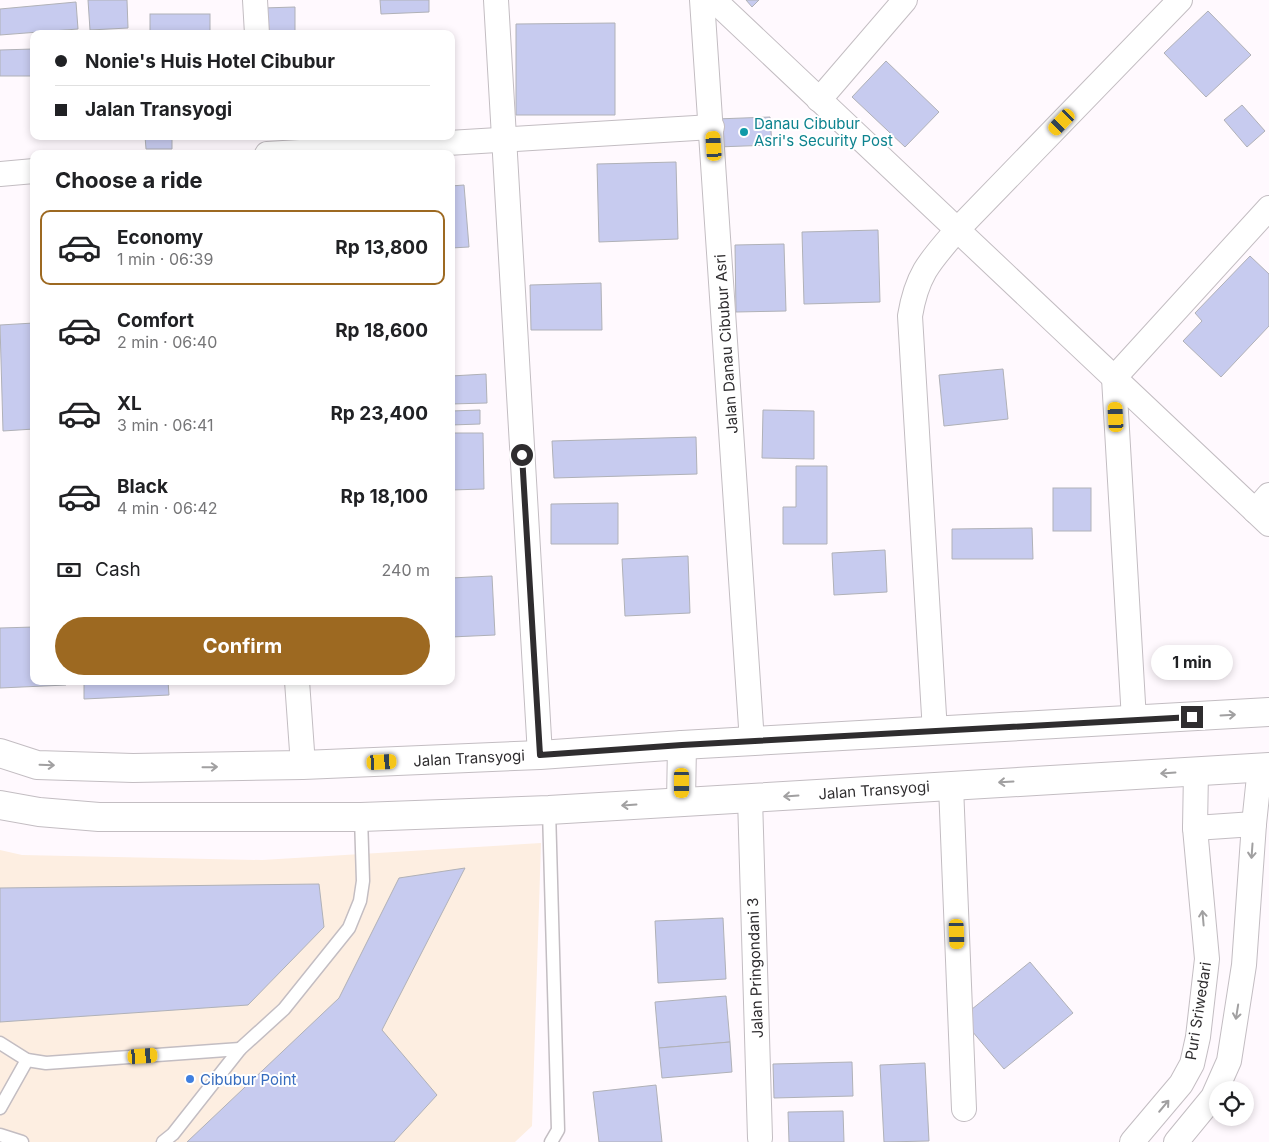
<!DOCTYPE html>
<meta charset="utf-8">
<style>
body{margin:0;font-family:Inter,sans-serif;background:#f6f6f6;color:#202124;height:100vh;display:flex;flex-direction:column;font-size:19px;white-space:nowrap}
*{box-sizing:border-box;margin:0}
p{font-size:16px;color:#757577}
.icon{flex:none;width:28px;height:28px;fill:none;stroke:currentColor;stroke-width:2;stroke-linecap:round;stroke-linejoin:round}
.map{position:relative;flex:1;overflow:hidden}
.details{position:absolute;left:30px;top:150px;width:425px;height:535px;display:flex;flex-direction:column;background:#fff;border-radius:10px;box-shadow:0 2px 8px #0003}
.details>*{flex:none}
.banner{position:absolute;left:30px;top:30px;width:425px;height:110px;border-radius:10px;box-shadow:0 2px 8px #0003;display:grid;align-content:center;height:110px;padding:0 25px;background:#fff}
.fabs{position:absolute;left:1209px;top:1081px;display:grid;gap:10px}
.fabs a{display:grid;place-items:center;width:45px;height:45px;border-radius:50%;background:#fff;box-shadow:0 2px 8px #0003;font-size:25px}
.end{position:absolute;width:22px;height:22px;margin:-11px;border:6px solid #2f2d2f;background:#fff;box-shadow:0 0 0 2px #fff}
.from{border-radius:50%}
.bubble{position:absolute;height:35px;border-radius:18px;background:#fff;box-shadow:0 2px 8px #0003;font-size:16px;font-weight:700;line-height:35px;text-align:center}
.car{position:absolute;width:15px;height:30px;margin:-15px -8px;border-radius:6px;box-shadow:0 0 4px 1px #0007;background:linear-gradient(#f5c518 24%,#345 0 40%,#f5c518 0 76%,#345 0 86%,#f5c518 0)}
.banner b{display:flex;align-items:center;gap:18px;height:48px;font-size:19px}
.banner b+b{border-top:1px solid #e0e0e0}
.banner i{width:12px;height:12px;background:#202124}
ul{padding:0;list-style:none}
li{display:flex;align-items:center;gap:15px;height:75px;margin:0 10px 8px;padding:0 15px;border:2px solid transparent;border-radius:10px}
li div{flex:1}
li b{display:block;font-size:19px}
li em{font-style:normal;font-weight:700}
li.current{border-color:#9d6921}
li>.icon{width:45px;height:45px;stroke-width:1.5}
h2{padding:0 25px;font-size:22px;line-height:60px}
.pay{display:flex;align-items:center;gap:12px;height:55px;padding:0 25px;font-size:19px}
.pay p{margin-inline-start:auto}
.button{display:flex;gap:10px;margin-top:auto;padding:10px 25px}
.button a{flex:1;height:58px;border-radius:30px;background:#9d6921;color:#fff;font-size:20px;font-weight:700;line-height:58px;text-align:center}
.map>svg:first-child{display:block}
.commercial{fill:#fdeee1}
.building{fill:#c7cbef;stroke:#b0b1b7}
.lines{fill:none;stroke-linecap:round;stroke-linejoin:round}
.service-casing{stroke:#c3bdc2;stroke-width:15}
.minor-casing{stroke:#c3bdc2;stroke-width:26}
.trunk-casing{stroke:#c3bdc2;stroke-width:30}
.service{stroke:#fff;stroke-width:12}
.minor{stroke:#fff;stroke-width:24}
.trunk{stroke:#fff;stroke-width:28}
.oneway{stroke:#a1a0a1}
.route{stroke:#2f2d2f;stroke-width:6}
.culture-dot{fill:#0f9aa8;stroke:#fff;stroke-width:2}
.shop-dot{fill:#3f7fe0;stroke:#fff;stroke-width:2}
.labels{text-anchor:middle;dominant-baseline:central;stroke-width:4;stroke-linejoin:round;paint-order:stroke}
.culture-label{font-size:15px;fill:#0d838f;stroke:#fff;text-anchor:start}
.street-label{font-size:15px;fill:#2f2d2f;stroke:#fff}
.shop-label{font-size:15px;fill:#366cbe;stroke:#fff;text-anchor:start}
</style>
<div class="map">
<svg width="1269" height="1142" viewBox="0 0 1269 1142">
<rect width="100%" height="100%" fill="#fff9fe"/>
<!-- commercial -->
<polygon class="commercial" points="541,843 532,1126 515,1142 0,1142 0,850 22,855 262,860"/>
<!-- building -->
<g class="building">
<polygon points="88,0 127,0 128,28 90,30"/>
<polygon points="380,0 429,0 429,12 381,14"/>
<polygon points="746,0 759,0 752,7"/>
<polygon points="76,2 78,29 0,35 0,9"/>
<polygon points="295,7 295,34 264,34 263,8"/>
<polygon points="1208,11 1251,55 1206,97 1164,53"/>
<rect x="150" y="14" width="60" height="20"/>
<polygon points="615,23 615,115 516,115 516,24"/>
<polygon points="33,49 34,76 0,76 0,50"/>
<polygon points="886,61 939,112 905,147 852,97"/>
<polygon points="1242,105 1265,131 1247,147 1224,120"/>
<polygon points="770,117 772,145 717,147 716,119"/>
<polygon points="63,136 105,136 105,137 63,138"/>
<polygon points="145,136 172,136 172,149 146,149"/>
<polygon points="676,162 678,239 599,242 597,164"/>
<polygon points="464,185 469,247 451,248 451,186"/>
<polygon points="878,230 880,302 804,304 802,232"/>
<polygon points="784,244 786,311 736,312 735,245"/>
<polygon points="1250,256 1269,274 1269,326 1221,377 1183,341 1202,321 1195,313"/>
<polygon points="601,283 602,330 531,330 530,285"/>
<polygon points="34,323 34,429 3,431 0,325"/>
<polygon points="1003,369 1008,419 944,426 939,375"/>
<polygon points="486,374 487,403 451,404 451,376"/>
<polygon points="480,410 480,424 451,425 451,411"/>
<polygon points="763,410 814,411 814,459 762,458"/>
<polygon points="451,433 483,433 484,489 451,490"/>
<polygon points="696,437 697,474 554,478 552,441"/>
<polygon points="796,466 827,466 827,544 783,544 783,507 796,507"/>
<rect x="1053" y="488" width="38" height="43"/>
<polygon points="618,503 618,544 551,544 551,504"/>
<polygon points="1032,528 1033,559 952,559 952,529"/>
<polygon points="885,550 887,592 834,595 832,553"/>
<polygon points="688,556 690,613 625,616 622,559"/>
<polygon points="492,576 495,635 451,637 451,578"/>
<polygon points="34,627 34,681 65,681 66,685 0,688 0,628"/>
<polygon points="84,681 168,681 169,695 84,699"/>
<polygon points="465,868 382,1030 437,1095 394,1142 187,1142 339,998 399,878"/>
<polygon points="319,884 324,927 248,1005 0,1022 0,888"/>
<polygon points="723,918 726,979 658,983 655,921"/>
<polygon points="1030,962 1073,1013 1004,1069 961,1018"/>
<polygon points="726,996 730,1042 659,1048 655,1002"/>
<polygon points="730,1042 732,1072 662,1078 659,1048"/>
<polygon points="852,1062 853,1096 774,1098 773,1064"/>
<polygon points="925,1063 929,1141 884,1142 880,1065"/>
<polygon points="656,1085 662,1142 599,1142 593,1092"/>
<polygon points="843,1111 844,1142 789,1142 788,1112"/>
</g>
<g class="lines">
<defs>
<g id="service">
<polyline points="549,810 558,1130 551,1142"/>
<polyline points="0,1043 27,1060 46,1063 240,1049"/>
<polyline points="0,1108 27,1060"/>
<polyline points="0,1135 22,1142"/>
<polyline points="163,1142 173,1134 240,1049 284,1009 349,928 360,901 363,881 361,817"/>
</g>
<g id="minor">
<polyline points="255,0 257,34"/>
<polyline points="496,0 540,755"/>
<polyline points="702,0 752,742"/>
<polyline points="714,0 1269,524"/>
<polyline points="819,100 905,0"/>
<polyline points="267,154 712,127"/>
<polyline points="0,174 34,171"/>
<polyline points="1255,511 1269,495"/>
<polyline points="297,681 303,765"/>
<polyline points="1134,720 1114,378 1269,208"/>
<path d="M935 732 910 316C917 274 930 261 957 230L1180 0"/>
<polyline points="951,786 964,1109"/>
<polyline points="750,798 760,1138"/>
<polyline points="1195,828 1254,824"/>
<polyline points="1132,1142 1181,1084 1192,1064 1198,1037 1207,959 1195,828 1196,771"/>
<polyline points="1176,1142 1213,1097 1229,1061 1244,965 1254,824 1260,767"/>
</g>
<g id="trunk">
<polyline points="0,753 37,765 133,768 303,765 540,755 682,745 1269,712"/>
<polyline points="681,802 682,745"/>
<polyline points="0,805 39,812 99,817 361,817 549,810 1269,767"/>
</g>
</defs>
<!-- service casing -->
<use href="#service" class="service-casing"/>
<!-- minor casing -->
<use href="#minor" class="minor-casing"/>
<!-- trunk casing -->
<use href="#trunk" class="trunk-casing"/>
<!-- service -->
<use href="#service" class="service"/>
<!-- minor -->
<use href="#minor" class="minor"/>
<!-- trunk -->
<use href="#trunk" class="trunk"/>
</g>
<!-- one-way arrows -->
<defs><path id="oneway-shaft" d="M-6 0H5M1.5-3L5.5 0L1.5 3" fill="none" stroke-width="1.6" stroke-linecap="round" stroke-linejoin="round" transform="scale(1.25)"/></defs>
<g class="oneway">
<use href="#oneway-shaft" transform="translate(1228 715) rotate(-3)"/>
<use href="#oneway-shaft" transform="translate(47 765) rotate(2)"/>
<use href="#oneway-shaft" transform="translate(210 767) rotate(-1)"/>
<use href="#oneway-shaft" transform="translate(1168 773) rotate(176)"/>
<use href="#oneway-shaft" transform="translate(1006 782) rotate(177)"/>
<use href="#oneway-shaft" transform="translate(791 796) rotate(176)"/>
<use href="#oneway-shaft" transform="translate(629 805) rotate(176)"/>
<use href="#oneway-shaft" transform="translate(1252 851) rotate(94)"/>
<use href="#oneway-shaft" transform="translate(1203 918) rotate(-95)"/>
<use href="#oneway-shaft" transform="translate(1237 1012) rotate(99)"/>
<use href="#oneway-shaft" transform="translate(1164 1106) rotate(-50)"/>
</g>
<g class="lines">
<!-- route -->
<polyline class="route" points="522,455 540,755 682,745 1192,717"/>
</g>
<!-- markers -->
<circle class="culture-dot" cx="744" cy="132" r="5"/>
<circle class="shop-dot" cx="190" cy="1079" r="5"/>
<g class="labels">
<!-- culture labels -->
<g class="culture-label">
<text x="754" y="123">Danau Cibubur<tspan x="754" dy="17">Asri's Security Post</tspan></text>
</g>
<!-- street labels -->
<g class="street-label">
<text transform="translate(726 344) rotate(-94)">Jalan Danau Cibubur Asri</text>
<text transform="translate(469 758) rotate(-3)">Jalan Transyogi</text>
<text transform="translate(874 790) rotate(-4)">Jalan Transyogi</text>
<text transform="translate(755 968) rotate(-92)">Jalan Pringondani 3</text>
<text transform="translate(1198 1011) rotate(-81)">Puri Sriwedari</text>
</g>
<!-- shop labels -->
<g class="shop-label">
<text x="200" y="1079">Cibubur Point</text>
</g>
</g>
</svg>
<div class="fabs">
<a><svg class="icon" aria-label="locate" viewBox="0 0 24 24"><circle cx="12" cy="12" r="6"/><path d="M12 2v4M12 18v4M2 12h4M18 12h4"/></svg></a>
</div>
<i class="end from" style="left:522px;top:455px"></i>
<i class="end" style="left:1192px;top:717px"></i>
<div class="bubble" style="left:1151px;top:645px;width:82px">1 min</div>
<i class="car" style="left:1062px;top:122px;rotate:224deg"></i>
<i class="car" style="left:714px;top:146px;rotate:356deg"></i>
<i class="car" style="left:1116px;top:417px;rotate:357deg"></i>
<i class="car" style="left:382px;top:762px;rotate:87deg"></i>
<i class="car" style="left:682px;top:783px;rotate:180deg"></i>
<i class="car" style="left:957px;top:934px;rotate:178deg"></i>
<i class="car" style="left:143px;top:1056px;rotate:86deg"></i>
<div class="banner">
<b><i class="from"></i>Nonie's Huis Hotel Cibubur</b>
<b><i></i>Jalan Transyogi</b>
</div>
<section class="details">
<h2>Choose a ride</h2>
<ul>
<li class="current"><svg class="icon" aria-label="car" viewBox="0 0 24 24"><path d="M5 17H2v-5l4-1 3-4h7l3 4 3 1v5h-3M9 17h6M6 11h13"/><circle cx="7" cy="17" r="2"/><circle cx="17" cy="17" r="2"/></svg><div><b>Economy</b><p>1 min · 06:39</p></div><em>Rp 13,800</em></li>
<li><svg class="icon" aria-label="car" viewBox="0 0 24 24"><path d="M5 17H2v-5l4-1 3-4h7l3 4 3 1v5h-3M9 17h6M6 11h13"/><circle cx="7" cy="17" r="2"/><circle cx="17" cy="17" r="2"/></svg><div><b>Comfort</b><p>2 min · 06:40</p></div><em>Rp 18,600</em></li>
<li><svg class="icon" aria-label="car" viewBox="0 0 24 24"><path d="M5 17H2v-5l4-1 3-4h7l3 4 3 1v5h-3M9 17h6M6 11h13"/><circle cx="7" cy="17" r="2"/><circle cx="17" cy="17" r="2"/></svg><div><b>XL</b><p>3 min · 06:41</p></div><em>Rp 23,400</em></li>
<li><svg class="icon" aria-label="car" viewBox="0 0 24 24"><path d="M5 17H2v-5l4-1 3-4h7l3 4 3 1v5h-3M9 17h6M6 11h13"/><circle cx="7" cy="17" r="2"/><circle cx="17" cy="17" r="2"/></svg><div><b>Black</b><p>4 min · 06:42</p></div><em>Rp 18,100</em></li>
</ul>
<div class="pay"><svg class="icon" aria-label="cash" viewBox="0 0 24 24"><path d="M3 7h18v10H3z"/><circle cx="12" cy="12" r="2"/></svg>Cash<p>240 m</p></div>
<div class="button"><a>Confirm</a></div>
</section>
</div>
